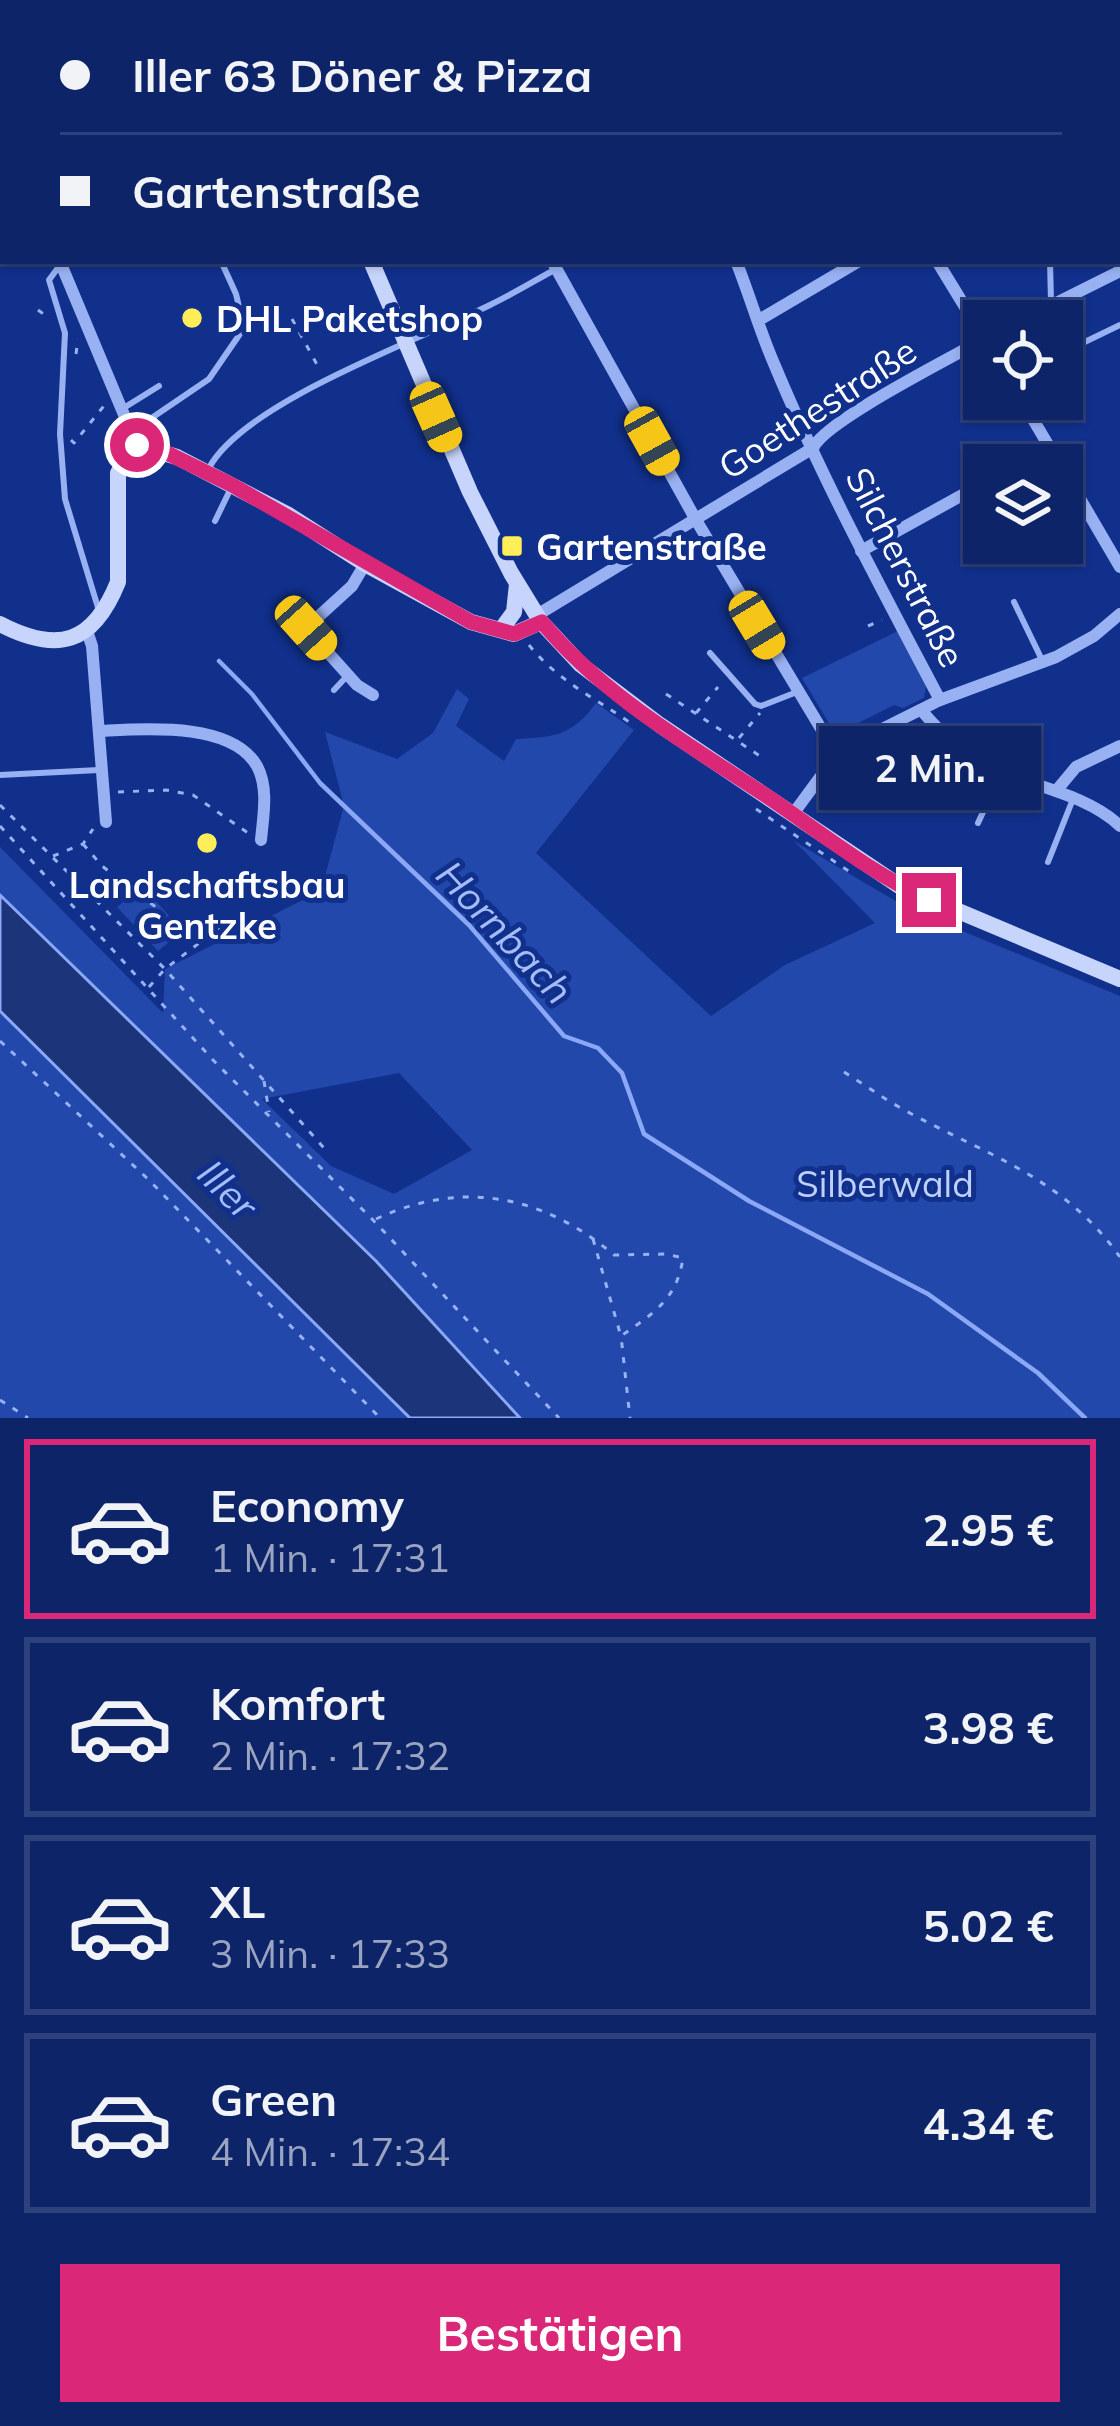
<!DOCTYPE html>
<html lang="de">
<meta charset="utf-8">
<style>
body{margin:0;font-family:Mulish,sans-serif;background:#162c6f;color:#f1f3f6;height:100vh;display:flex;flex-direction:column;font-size:45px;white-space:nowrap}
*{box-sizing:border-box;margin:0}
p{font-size:39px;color:#9aa4c0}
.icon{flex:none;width:66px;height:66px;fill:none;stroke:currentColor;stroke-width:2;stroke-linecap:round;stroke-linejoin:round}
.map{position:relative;height:1418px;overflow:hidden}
.sheet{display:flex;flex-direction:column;background:#0d2469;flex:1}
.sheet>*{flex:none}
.top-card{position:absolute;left:0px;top:0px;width:1122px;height:264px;box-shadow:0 3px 9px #0004,0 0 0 3px #2d417d;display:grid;align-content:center;height:264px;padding:0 60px;background:#0d2469}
.buttons{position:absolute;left:963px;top:300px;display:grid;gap:24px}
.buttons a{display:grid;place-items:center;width:120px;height:120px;border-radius:0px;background:#0d2469;box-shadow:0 3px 9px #0004,0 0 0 3px #2d417d;font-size:60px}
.end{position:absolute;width:54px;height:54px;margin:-27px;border:15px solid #db2777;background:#fff;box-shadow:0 0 0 6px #fff}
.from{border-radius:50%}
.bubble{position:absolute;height:84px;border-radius:0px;background:#0d2469;box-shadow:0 3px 9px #0004,0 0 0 3px #2d417d;font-size:39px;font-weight:700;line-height:84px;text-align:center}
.car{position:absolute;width:36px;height:72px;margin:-36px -18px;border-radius:15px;box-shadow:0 0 9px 3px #0007;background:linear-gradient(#f5c518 24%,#345 0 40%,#f5c518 0 76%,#345 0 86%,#f5c518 0)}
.top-card b{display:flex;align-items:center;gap:42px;height:114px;font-size:45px}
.top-card b+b{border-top:3px solid #2d417d}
.top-card i{width:30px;height:30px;background:#f1f3f6}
ul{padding:21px 0 0;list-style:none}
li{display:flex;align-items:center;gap:36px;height:180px;margin:0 24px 18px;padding:0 36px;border:6px solid #2d417d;border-radius:0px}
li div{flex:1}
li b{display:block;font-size:45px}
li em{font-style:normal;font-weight:700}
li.active{border-color:#db2777}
li>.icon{width:108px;height:108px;stroke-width:1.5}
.action{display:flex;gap:24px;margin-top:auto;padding:24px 60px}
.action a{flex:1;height:138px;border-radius:0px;background:#db2777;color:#fff;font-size:48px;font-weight:700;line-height:138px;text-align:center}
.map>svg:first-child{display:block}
.green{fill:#2248ac;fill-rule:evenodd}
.water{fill:#1c3479;stroke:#8aa8f5;stroke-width:3}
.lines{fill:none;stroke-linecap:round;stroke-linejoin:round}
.stream{stroke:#8aa8f5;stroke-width:4.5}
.path{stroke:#98b1f2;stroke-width:3;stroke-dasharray:6 9;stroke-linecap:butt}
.lane{stroke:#98b1f2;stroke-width:6}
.street{stroke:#98b1f2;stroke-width:12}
.secondary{stroke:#c7d4fc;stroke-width:16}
.route{stroke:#db2777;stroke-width:15}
.poi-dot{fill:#ffed59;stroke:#11308c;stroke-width:4.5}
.labels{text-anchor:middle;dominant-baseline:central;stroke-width:10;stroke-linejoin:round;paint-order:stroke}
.poi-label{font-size:36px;font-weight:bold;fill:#fff;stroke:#11308c;text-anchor:start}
.street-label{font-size:36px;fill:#fff;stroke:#11308c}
.park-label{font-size:36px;fill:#bfd0fd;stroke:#11308c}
.water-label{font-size:39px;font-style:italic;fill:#a4bcf9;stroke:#11308c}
</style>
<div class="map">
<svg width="1120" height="1418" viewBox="0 0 1120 1418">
<rect width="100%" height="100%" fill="#11308c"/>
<!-- green -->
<g class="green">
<polygon points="898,631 926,687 924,698 903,708 894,705 856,724 853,733 836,735 802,678"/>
<path d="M457 689 469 699 456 726 504 761 516 739C555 737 572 736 596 703L634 730 536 853 711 1016 785 965 875 923 794 841 909 909 1120 996V1418H520L376 1261 0 895V847L163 1013 165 969 321 891 344 806 325 732 397 759 433 733ZM399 1073 472 1150 394 1194 331 1166 262 1099Z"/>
<polygon points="142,886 183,931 158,951 117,907"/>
<polygon points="0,1011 410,1418 0,1418"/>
</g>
<!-- water -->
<polygon class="water" points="0,895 376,1261 520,1418 410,1418 0,1011"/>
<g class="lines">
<!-- stream -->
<polyline class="stream" points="219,661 252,694 320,783 469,925 564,1036 598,1048 622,1073 644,1134 749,1201 928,1294 1038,1373 1085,1418"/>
<!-- path -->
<g class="path">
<polyline points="33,3 40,0"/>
<polyline points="350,3 351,0"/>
<polyline points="0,66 3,69"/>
<polyline points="38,310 49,318"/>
<polyline points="292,319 320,370"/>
<polyline points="76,354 78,339"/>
<polyline points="71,440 74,443 107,402"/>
<polyline points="868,626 882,620"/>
<path d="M529 645C557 680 593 697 629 722"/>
<polyline points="666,694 766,760"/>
<polyline points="696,713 718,687"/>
<polyline points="739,738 760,713"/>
<polyline points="118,792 166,790 193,795 251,835"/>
<polyline points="0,805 165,969 324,1148"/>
<polyline points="756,809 853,874"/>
<polyline points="0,826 213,1060 373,1220 559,1418"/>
<polyline points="83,844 102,866 157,908 167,940"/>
<polyline points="53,856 83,844 93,829"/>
<polyline points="149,987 165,969 227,922"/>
<polyline points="0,1041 149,1180 380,1418"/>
<path d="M844 1072C862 1083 880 1096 899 1107 982 1154 1061 1174 1120 1257"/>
<polyline points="264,1081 269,1112"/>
<path d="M376 1219C462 1179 543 1195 614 1255L666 1254 683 1258C677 1299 654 1313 621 1336L630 1418"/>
<polyline points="593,1239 620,1333"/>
<polyline points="0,1400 28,1418"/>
</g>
<!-- lane -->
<g class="lane">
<polyline points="1119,0 1120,2"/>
<polyline points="1050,261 1051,302"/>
<polyline points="60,265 49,280 65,333 60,434 65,499 99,611"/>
<polyline points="1062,353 1120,325"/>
<polyline points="122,409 159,386"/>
<polyline points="134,430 209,379 244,328 236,294 221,261"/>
<path d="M209 468C244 402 422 339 490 305 513 294 534 281 556 269"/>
<polyline points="215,521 231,488"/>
<polyline points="1014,602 1043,662"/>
<polyline points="710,653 755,704 761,706 797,692"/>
<polyline points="334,690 348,675"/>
<polyline points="0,775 99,770"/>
<polyline points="903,789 944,737"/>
<polyline points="978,823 1000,775"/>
<polyline points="1048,862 1073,799"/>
</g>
<!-- street -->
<g class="street">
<polyline points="660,0 661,3"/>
<polyline points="789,0 791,3"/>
<polyline points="386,3 387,0"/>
<polyline points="716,3 724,0"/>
<polyline points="1055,3 1061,0"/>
<polyline points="0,23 3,35"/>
<polyline points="0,199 3,201"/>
<polyline points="552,261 696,520 838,757"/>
<path d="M736 261C750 296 760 332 775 366 823 481 882 590 940 700"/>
<polyline points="937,261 984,338"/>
<polyline points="61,264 140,453"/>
<polyline points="759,320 859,261"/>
<polyline points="1020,321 1120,271"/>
<polyline points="1021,399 1060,465"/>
<polyline points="1016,465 1049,447"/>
<polyline points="1062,468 1120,567"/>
<polyline points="861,551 984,483"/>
<path d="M537 615 813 448C825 421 951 358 984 339"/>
<polyline points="297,618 357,685 373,695"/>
<polyline points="306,628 352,586 365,564"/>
<polyline points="87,631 92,646 106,822"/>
<path d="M922 711C945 739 972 760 1006 774 1043 788 1091 798 1120 826"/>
<path d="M99 731C143 729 231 721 257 766 269 788 263 817 261 840"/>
<polyline points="1056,791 1076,767 1120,746"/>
<polyline points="793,814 821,776 856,742 940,700 1056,657 1094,636 1120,614"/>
</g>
<!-- secondary -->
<g class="secondary">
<polyline points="266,0 267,3"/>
<polyline points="371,261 470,492 511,573 541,622 581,665 660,725 901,887 1120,979"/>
<path d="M0 624C58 654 93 644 118 582V473L126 460 157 451 177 457 287 514 365 564 471 622 514 634 541 622"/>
<polyline points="503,627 514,612 517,584"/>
</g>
</g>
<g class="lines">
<!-- route -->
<path class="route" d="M137 445 140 453H167L232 485 471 622 514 634 542 622C605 698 693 747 774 801 825 836 873 874 929 900"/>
</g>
<!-- markers -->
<g class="poi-dot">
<circle cx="192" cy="318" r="12"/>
<rect x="500" y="534" width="24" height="24" rx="6"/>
<circle cx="207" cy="843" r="12"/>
</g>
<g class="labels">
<!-- poi labels -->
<g class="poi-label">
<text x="216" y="318">DHL Paketshop</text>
<text x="536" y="546">Gartenstraße</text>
<text x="207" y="884" text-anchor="middle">Landschaftsbau<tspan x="207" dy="41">Gentzke</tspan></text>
</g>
<!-- street labels -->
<g class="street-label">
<text transform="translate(817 408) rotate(-33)">Goethestraße</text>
<text transform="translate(906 567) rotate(63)">Silcherstraße</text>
</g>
<!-- park labels -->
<g class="park-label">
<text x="885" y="1183">Silberwald</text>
</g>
<!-- water labels -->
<g class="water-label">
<text transform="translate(505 932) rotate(47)">Hornbach</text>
<text transform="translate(228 1189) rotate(45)">Iller</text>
</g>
</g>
</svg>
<div class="buttons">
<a><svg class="icon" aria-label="locate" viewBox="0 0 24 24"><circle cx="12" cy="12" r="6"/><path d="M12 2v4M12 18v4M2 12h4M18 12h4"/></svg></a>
<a><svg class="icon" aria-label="layers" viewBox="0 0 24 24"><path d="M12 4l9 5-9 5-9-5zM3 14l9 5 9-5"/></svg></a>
</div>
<i class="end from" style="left:137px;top:445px"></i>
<i class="end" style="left:929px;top:900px"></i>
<div class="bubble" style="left:819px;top:726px;width:222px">2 Min.</div>
<i class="car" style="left:436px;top:417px;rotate:156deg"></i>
<i class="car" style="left:652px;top:441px;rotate:151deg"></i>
<i class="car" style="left:757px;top:625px;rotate:149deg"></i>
<i class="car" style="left:306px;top:628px;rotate:138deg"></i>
<div class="top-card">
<b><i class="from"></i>Iller 63 Döner &amp; Pizza</b>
<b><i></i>Gartenstraße</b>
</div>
</div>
<section class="sheet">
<ul>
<li class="active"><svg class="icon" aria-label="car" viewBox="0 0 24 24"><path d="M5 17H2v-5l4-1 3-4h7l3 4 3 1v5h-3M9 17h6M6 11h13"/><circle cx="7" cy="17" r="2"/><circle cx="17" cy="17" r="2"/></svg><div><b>Economy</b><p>1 Min. · 17:31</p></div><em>2.95 €</em></li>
<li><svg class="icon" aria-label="car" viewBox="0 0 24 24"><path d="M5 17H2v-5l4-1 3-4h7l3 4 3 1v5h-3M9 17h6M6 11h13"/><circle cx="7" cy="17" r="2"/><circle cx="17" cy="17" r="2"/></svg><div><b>Komfort</b><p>2 Min. · 17:32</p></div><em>3.98 €</em></li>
<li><svg class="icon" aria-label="car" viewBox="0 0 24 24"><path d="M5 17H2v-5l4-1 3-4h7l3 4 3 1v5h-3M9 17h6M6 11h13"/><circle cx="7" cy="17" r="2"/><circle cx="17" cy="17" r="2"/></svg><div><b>XL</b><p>3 Min. · 17:33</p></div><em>5.02 €</em></li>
<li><svg class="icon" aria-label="car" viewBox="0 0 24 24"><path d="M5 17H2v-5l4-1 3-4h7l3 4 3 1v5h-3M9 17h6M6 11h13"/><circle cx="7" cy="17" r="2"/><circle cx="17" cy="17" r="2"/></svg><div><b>Green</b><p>4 Min. · 17:34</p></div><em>4.34 €</em></li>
</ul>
<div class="action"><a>Bestätigen</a></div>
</section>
